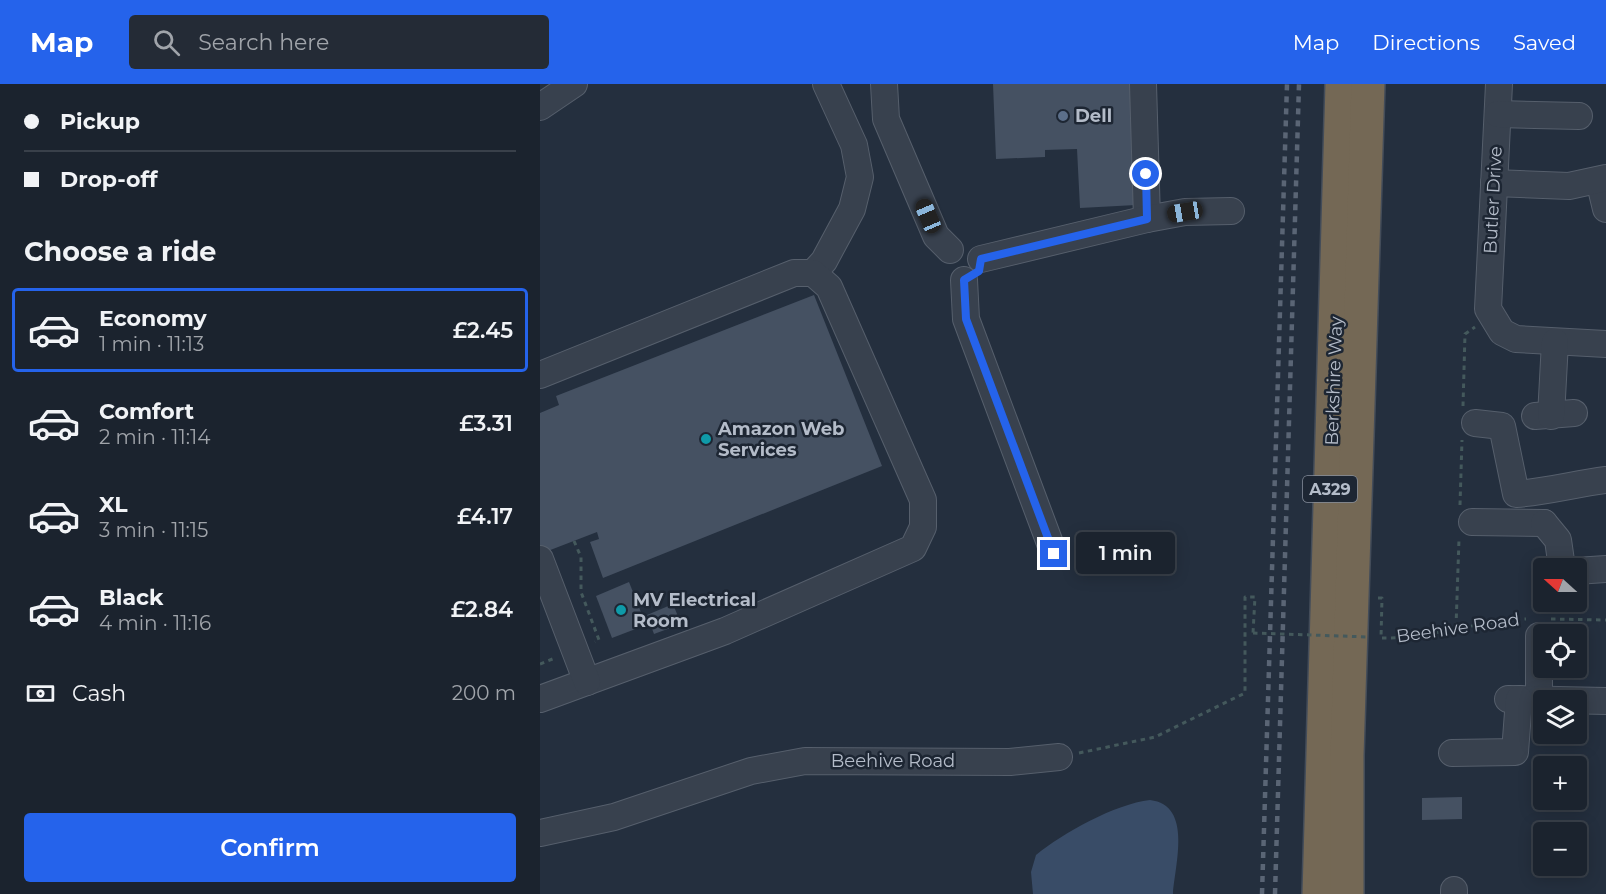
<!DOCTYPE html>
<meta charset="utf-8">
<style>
body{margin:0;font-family:Montserrat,sans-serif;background:#242b36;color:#f1f3f6;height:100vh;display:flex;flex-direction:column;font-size:22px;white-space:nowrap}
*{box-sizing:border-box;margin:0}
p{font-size:20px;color:#a0a4aa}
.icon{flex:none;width:33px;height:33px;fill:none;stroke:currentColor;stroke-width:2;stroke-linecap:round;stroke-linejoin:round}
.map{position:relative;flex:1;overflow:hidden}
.side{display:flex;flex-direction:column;background:#1b232e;width:540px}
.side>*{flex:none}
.banner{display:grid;align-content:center;height:132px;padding:0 24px;background:#1b232e}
.needle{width:39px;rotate:291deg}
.fabs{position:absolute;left:993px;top:474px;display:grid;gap:12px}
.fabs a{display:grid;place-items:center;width:54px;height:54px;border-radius:6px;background:#1b232e;box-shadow:0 3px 15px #0003,0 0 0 2px #39404a;font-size:30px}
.end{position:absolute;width:27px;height:27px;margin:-14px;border:8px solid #2563eb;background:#fff;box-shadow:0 0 0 3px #fff}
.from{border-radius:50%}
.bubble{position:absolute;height:42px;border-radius:6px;background:#1b232e;box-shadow:0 3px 15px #0003,0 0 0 2px #39404a;font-size:20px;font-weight:600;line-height:42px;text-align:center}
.car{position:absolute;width:18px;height:36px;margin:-18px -9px;border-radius:8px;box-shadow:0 0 4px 2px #0007;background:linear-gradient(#222 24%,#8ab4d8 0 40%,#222 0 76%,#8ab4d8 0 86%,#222 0)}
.banner b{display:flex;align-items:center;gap:21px;height:57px;font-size:22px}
.banner b+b{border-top:2px solid #39404a}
.banner i{width:15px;height:15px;background:#f1f3f6}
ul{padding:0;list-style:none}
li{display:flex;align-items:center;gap:18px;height:84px;margin:0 12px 9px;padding:0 12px;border:3px solid transparent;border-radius:6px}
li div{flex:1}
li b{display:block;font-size:22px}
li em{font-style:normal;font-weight:600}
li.current{border-color:#2563eb}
li>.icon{width:54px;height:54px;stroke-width:1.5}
h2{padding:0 24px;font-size:27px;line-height:72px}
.pay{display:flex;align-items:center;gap:15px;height:66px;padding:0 24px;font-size:22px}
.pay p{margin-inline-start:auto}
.primary-button{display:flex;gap:12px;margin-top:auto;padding:12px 24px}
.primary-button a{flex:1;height:69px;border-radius:6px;background:#2563eb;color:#fff;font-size:24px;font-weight:600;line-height:69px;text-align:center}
header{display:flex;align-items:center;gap:36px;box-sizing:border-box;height:84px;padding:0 30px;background:#2563eb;color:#fff}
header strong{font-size:28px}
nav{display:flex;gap:33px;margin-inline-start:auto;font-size:21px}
.search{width:420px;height:54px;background:#242b36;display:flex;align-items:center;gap:15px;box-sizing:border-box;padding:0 21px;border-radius:6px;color:#a0a4aa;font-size:22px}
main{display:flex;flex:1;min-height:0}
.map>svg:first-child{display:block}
.water{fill:#394c67}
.building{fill:#455162}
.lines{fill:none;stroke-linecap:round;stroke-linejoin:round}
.minor-casing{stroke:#565f6c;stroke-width:28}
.highway-casing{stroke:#434c59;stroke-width:36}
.path{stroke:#44595c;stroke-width:3;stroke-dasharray:4.5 4.5;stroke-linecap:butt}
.minor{stroke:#38414e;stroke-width:26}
.highway{stroke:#746855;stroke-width:33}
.rail{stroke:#5a6575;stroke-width:4.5;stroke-dasharray:6 6;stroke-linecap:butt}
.path-bridge{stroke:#44595c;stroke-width:3;stroke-dasharray:4.5 4.5;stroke-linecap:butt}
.route{stroke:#2563eb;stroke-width:8}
.service-dot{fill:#5c6f8a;stroke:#1d2633;stroke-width:2}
.culture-dot{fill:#0f9aa8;stroke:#1d2633;stroke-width:2}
.labels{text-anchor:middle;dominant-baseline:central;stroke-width:5;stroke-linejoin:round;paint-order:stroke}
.shield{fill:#1d2633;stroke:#878f9c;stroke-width:1.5}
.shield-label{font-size:16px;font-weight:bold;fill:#b4bcc9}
.poi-label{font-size:18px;font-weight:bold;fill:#b4bcc9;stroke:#1d2633;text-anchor:start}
.street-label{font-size:18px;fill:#b4bcc9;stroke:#1d2633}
</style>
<header>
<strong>Map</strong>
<div class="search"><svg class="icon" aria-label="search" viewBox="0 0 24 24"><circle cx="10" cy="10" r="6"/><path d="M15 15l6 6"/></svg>Search here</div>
<nav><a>Map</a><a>Directions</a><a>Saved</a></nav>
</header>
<main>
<section class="side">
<div class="banner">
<b><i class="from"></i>Pickup</b>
<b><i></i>Drop-off</b>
</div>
<h2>Choose a ride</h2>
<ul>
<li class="current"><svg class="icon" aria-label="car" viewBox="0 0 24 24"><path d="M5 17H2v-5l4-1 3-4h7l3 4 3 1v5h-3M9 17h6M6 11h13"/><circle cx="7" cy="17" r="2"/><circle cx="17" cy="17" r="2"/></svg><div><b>Economy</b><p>1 min · 11:13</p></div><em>£2.45</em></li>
<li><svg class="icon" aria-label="car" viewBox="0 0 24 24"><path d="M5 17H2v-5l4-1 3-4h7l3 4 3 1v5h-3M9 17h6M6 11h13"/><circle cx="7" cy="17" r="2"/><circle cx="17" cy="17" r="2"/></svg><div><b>Comfort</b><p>2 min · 11:14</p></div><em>£3.31</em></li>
<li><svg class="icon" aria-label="car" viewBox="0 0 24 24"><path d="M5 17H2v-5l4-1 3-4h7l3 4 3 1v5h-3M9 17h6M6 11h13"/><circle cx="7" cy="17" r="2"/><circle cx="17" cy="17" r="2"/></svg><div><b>XL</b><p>3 min · 11:15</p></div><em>£4.17</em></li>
<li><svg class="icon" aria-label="car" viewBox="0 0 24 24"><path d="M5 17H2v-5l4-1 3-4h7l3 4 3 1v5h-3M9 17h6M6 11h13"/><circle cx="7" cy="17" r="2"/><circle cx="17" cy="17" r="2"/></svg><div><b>Black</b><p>4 min · 11:16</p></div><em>£2.84</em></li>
</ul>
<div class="pay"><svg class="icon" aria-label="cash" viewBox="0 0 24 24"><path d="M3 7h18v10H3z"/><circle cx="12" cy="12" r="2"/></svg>Cash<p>200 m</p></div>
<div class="primary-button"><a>Confirm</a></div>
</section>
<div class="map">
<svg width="1066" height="810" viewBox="0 0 1066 810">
<rect width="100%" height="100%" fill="#242f3e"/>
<!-- water -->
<path class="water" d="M610 716C653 721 635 781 633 810H493L491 788 496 771C523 749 575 720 610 716Z"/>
<!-- building -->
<g class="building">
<polygon points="453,0 591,0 596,121 540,124 537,65 505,66 505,73 456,75"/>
<polygon points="274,211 342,382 63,494 50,458 59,455 57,448 0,470 0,329 19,321 16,312"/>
<polygon points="89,498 106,541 72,554 56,512"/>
<polygon points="133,520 141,540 114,550 107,531"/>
<polygon points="922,713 922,735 882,736 882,714"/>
</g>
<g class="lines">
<defs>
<g id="minor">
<polyline points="344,0 346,35 396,152 410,166"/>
<polyline points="603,0 607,135"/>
<polyline points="959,0 948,225 962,248 976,255 1066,260"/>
<polyline points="0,23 34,0"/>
<polyline points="958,30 1039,32"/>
<polyline points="1059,96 1066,125"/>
<polyline points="954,99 1029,102 1066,94"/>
<polyline points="441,175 607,135 645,128 691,127"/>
<polyline points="273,189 284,177 312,125 320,93 314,61 286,0"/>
<polyline points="424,196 426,235 514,470"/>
<polyline points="0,291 254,189 273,189 289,203 383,416 383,443 373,464 185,547 0,615"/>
<polyline points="995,332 1034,329"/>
<polyline points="1011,332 1015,258"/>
<path d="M935 339 962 342 976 410C1006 408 1035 400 1066 396"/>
<polyline points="932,438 1004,439"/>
<polyline points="1004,439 1018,456 1022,484"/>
<polyline points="0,475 47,598"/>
<polyline points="1036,487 1066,485"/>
<polyline points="999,552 999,615"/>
<polyline points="968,615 1066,617"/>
<polyline points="912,669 975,668 979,615"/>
<polyline points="0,749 74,733 211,687 265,677 470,678 519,673"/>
<polyline points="914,806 914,810"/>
</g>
<g id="highway">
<polyline points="779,810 802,0"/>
<polyline points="807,810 807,672 828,0"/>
</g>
</defs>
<!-- minor casing -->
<use href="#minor" class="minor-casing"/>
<!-- highway casing -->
<use href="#highway" class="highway-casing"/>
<!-- path -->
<g class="path">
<polyline points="923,322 925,250 935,243"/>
<polyline points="920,421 922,356"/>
<polyline points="34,457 41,473 41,508 59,556 55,558"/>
<path d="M838 514H842L841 554C888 555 937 537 986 535"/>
<polyline points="1011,535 1066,536"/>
<polyline points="916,543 919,455"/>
<polyline points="0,580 15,574"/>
<polyline points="539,669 615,653 705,609 705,513 715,513 713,549"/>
</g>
<!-- minor -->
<use href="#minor" class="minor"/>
<!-- highway -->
<use href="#highway" class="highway"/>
<!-- rail -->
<g class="rail">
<polyline points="722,810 747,0"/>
<polyline points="735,810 759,0"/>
</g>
<!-- path-bridge -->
<polyline class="path-bridge" points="713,549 829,553"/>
</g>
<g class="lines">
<!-- route -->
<polyline class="route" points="514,470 426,235 424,196 439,187 441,175 607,135 606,90"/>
</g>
<!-- markers -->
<circle class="service-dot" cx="523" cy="32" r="6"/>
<g class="culture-dot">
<circle cx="166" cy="355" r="6"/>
<circle cx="81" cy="526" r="6"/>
</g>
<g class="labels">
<!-- shield labels -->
<rect class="shield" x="763" y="392" width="54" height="26" rx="4.5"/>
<g class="shield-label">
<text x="790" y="405">A329</text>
</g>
<!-- poi labels -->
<g class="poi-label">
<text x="535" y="32">Dell</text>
<text x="178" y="345">Amazon Web<tspan x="178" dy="21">Services</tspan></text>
<text x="93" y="516">MV Electrical<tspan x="93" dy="21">Room</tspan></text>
</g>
<!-- street labels -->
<g class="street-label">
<text transform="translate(953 116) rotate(-87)">Butler Drive</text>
<text transform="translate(794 297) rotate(-88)">Berkshire Way</text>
<text transform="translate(918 544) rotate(-8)">Beehive Road</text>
<text x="353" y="677">Beehive Road</text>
</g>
</g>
</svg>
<div class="fabs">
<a><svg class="needle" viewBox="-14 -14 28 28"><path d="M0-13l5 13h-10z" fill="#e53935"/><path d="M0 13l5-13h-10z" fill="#a0a4aa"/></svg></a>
<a><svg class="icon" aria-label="locate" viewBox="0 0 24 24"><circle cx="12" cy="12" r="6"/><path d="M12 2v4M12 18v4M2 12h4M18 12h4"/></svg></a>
<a><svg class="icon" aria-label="layers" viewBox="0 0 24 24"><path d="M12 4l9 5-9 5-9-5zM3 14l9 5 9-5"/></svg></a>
<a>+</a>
<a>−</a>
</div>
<i class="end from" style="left:606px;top:90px"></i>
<i class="end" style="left:514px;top:470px"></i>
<div class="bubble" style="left:536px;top:448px;width:99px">1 min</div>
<i class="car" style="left:645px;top:128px;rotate:261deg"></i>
<i class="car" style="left:388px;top:132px;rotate:337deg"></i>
</div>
</main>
